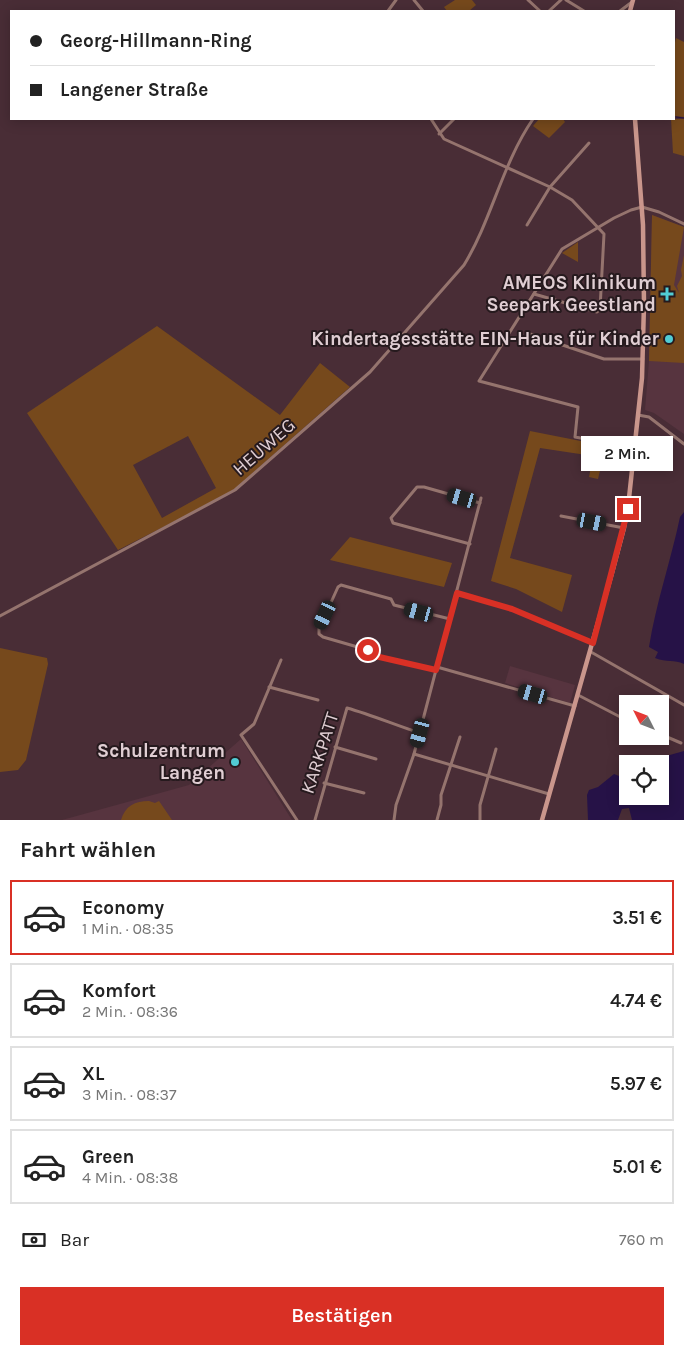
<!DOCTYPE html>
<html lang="de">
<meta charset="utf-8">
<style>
body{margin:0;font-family:Karla,sans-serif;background:#f6f6f6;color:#222;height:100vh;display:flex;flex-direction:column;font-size:19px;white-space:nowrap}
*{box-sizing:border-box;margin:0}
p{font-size:16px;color:#767676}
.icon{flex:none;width:28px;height:28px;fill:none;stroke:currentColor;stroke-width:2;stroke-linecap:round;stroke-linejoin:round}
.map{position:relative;height:820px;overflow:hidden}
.panel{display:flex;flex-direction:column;background:#fff;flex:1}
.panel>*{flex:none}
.banner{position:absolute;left:10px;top:10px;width:665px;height:110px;border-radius:0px;box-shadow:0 2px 12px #0003;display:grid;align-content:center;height:110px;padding:0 20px;background:#fff}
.needle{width:32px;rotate:312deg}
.buttons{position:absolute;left:619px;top:695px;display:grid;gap:10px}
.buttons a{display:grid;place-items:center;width:50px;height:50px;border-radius:0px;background:#fff;box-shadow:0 2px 12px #0003;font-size:25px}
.end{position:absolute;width:22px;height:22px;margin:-11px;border:6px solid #d93025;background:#fff;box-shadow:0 0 0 2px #fff}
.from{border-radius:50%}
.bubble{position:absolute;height:35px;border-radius:0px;background:#fff;box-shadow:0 2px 12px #0003;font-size:16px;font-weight:600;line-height:35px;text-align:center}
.car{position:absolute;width:15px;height:30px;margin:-15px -8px;border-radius:6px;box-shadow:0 0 4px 1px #0007;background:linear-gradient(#222 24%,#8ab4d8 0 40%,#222 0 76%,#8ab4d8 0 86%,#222 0)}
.banner b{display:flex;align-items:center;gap:18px;height:48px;font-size:19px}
.banner b+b{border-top:1px solid #e0e0e0}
.banner i{width:12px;height:12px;background:#222}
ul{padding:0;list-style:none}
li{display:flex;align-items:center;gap:15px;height:75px;margin:0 10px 8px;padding:0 10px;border:2px solid #e0e0e0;border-radius:0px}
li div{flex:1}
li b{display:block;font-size:19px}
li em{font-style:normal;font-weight:600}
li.active{border-color:#d93025}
li>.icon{width:45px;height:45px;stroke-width:1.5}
h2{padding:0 20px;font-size:22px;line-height:60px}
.pay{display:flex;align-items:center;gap:12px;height:55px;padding:0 20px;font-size:19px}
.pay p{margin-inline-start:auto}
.cta{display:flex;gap:10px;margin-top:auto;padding:10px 20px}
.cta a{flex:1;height:58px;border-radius:0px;background:#d93025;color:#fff;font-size:20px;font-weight:600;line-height:58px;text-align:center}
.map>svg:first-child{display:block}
.built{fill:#57343f}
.green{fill:#76491c;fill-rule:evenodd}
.water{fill:#261247}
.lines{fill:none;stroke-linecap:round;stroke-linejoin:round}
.stream{stroke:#261247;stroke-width:1}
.street{stroke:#95746e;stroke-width:3}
.secondary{stroke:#ca968c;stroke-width:4.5}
.route{stroke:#d93025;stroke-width:6}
.poi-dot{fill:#51ccd4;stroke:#261a1e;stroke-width:2}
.labels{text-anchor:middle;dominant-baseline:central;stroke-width:4;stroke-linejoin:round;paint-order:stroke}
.poi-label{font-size:19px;font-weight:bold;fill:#e0ced3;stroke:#261a1e;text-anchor:end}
.street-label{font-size:19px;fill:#e0ced3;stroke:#261a1e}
</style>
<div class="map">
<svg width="684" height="820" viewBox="0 0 684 820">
<rect width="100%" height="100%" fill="#492d36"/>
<!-- built -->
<g class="built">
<polygon points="652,215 684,227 684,434 654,413 645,410 649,361"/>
<polygon points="510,666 575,685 570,703 505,683"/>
<polygon points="241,739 292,820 62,820 189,785"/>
</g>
<!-- green -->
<g class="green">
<polygon points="455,0 472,0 476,5 469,11 447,11 444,7"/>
<polygon points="676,38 684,42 684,117 674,116 674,47"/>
<polygon points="539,119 563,119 565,122 549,138 533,126"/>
<polygon points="671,119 684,119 684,156 673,153"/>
<polygon points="652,215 684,227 674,285 679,293 677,286 682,276 681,270 684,255 684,363 649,361"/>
<polygon points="578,242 578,262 562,253"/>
<path d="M157 326 280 415 320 363 350 387 230 493 118 550 27 413ZM188 436 216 488 162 518 133 465Z"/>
<polygon points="530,431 606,446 598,479 589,477 593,456 540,448 510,558 572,575 562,612 516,589 491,581"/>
<polygon points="350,537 452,563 444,587 330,560"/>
<polygon points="0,648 47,658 48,664 26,760 18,770 0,772"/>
<path d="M149 801 155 803 159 801 172 820H121C125 806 135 801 149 801Z"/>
</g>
<!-- water -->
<g class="water">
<path d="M684 512V664C674 659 667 663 655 658L658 652 649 647C656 603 671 560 680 517Z"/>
<polygon points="684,751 684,820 632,820 629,808 622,809 618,820 588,820 587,795 589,790 598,787 614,774 619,776 627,768 628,796 660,796 660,764 638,764"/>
</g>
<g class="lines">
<!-- stream -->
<polyline class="stream" points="676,117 684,118"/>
<!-- street -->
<g class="street">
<polyline points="414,0 423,11"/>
<polyline points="528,0 540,11"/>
<polyline points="566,0 584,11"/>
<polyline points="388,11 396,0"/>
<polyline points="549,11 561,0"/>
<polyline points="620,11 632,2"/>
<polyline points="431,119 444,139 550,187 572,200 604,234 600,309 597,312 534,294"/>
<polyline points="439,134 454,119"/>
<polyline points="527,225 550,187 589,143"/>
<polyline points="530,334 604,359 643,359"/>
<polyline points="638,415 649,417 684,444"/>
<polyline points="634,448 575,437 578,407 479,381 562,249 614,218 631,210 642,207 659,212 684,224"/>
<polyline points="561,516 624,528"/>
<polyline points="470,544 393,523 391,518 417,487 424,487 480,503"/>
<polyline points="457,593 512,609 592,643"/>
<path d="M0 616 235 490 370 372 464 265C492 219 502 164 533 119"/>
<polyline points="591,652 684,705"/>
<polyline points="281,660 254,724 241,735 297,820"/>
<polyline points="437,667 575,706"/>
<polyline points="436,670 375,656 368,650 323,637 319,634 319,629 338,587 341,585 391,599 394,605 450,619"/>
<polyline points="269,687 318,700"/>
<polyline points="578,695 628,721"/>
<polyline points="660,734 681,743"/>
<polyline points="335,747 376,759"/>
<polyline points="414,754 549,794"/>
<polyline points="324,783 364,793"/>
<path d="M315 820 347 708C372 715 395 725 420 733"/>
<polyline points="394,820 396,805 414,754 481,498"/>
<polyline points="437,820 441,805 441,795 460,737"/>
<polyline points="480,820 480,805 496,749"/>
</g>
<!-- secondary -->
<g class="secondary">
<polyline points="630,11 633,0"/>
<polyline points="542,820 612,573 624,528 629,498 642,378 644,304 643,225 635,119"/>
</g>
</g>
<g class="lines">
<!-- route -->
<polyline class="route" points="368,650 375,656 436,670 457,593 512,609 593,643 628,509"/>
</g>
<!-- markers -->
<g class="poi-dot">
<path d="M664.5 286.5h5v5h5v5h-5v5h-5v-5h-5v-5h5z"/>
<circle cx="669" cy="339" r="5"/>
<circle cx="235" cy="762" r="5"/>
</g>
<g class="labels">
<!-- poi labels -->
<g class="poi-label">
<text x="656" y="283">AMEOS Klinikum<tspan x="656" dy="22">Seepark Geestland</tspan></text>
<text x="659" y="339">Kindertagesstätte EIN-Haus für Kinder</text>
<text x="225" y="751">Schulzentrum<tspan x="225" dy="22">Langen</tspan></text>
</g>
<!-- street labels -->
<g class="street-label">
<text transform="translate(264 447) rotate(-41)">HEUWEG</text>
<text transform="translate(320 753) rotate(-72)">KARKPATT</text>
</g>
</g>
</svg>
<div class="buttons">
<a><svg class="needle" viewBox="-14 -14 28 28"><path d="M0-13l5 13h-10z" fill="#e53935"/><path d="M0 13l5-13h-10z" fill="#767676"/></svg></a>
<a><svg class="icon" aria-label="locate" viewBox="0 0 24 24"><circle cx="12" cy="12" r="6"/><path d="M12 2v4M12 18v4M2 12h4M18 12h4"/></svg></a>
</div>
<i class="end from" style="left:368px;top:650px"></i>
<i class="end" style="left:628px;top:509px"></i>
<div class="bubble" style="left:581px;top:436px;width:92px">2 Min.</div>
<i class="car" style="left:462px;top:498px;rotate:286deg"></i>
<i class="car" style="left:592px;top:522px;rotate:101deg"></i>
<i class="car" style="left:419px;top:612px;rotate:285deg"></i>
<i class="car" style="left:325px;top:615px;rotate:205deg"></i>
<i class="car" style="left:533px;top:694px;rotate:286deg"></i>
<i class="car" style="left:420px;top:733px;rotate:195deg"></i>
<div class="banner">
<b><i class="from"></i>Georg-Hillmann-Ring</b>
<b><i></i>Langener Straße</b>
</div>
</div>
<section class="panel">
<h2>Fahrt wählen</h2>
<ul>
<li class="active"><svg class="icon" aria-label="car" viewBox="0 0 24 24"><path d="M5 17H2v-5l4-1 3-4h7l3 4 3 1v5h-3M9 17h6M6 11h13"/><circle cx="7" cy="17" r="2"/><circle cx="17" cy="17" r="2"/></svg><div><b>Economy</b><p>1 Min. · 08:35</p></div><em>3.51 €</em></li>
<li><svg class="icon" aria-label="car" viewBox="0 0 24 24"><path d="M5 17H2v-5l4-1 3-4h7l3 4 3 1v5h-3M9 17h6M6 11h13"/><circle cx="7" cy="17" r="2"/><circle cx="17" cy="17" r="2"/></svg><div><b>Komfort</b><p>2 Min. · 08:36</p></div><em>4.74 €</em></li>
<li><svg class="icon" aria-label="car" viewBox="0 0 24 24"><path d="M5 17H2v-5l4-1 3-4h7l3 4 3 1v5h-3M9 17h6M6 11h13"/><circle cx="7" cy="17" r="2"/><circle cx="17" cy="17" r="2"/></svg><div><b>XL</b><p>3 Min. · 08:37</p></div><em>5.97 €</em></li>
<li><svg class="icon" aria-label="car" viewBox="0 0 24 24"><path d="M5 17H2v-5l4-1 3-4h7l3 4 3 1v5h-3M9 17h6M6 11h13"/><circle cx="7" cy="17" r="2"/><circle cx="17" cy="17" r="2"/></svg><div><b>Green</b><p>4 Min. · 08:38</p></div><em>5.01 €</em></li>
</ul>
<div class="pay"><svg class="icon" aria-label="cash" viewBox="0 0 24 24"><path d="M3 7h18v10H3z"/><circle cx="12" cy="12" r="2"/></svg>Bar<p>760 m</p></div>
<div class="cta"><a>Bestätigen</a></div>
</section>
